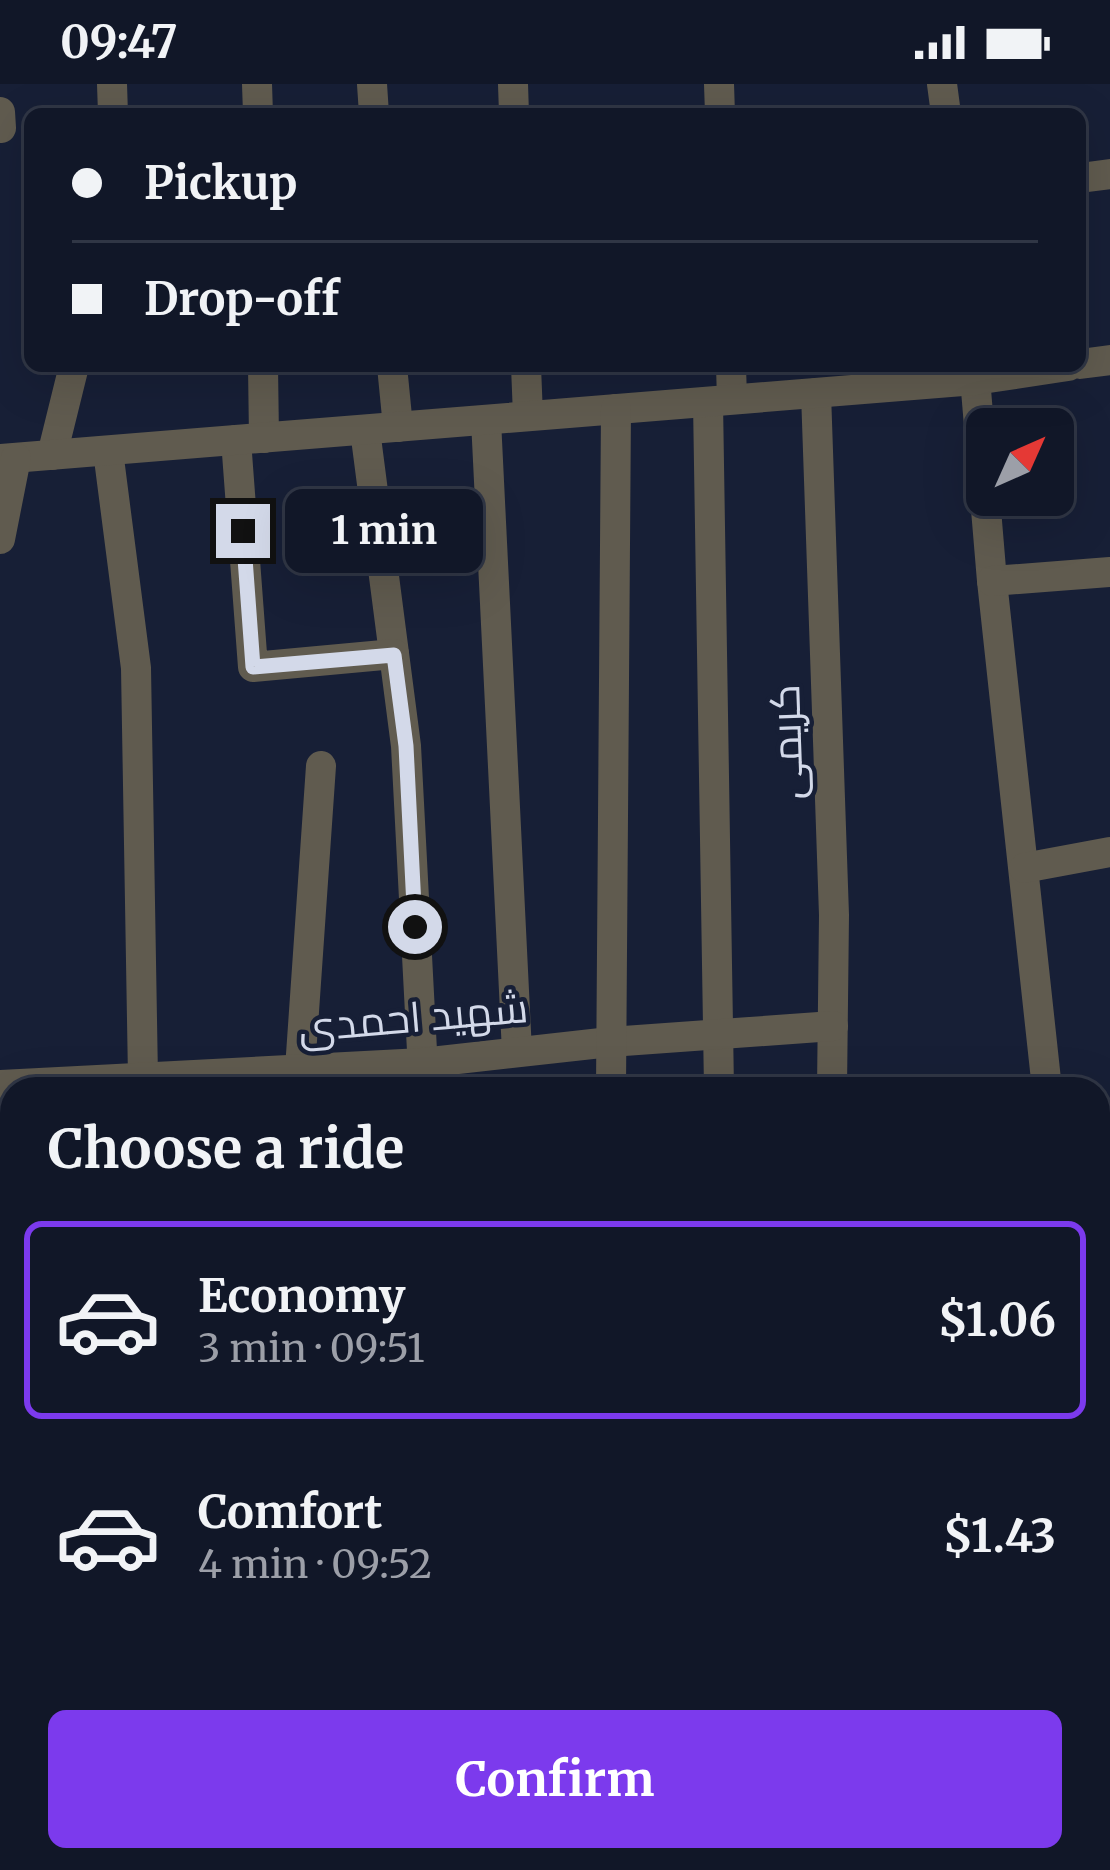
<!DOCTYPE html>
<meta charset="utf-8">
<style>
body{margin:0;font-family:Merriweather,Cairo,serif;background:#1e2434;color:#f1f3f6;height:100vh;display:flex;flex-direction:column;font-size:45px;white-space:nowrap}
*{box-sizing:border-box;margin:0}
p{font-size:39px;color:#9c9fa8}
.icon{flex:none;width:66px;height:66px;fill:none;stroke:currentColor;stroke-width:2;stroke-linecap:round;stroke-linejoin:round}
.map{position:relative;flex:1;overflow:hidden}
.drawer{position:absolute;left:0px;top:993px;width:1110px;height:795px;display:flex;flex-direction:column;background:#111728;border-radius:36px 36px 0 0;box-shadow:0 12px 48px #0002,0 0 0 3px #303645}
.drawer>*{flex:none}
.banner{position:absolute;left:24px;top:24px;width:1062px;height:264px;border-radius:18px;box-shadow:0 12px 48px #0002,0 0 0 3px #303645;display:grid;align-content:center;height:264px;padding:0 48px;background:#111728}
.needle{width:78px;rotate:45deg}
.controls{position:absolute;left:966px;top:324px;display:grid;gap:24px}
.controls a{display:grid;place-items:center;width:108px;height:108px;border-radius:18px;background:#111728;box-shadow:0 12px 48px #0002,0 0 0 3px #303645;font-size:60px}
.end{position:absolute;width:54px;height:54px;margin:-27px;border:15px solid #d3d9e9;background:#111;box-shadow:0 0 0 6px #111}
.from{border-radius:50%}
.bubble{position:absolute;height:84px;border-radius:18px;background:#111728;box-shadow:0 12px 48px #0002,0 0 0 3px #303645;font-size:39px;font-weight:700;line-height:84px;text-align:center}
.banner b{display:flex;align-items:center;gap:42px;height:114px;font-size:45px}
.banner b+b{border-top:3px solid #303645}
.banner i{width:30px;height:30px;background:#f1f3f6}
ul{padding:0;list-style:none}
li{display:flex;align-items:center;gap:36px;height:198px;margin:0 24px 18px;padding:0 24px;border:6px solid transparent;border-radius:18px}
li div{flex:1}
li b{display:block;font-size:45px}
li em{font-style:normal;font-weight:700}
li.on{border-color:#7c3aed}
li>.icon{width:108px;height:108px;stroke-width:1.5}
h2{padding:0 48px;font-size:54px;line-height:144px}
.cta{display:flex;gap:24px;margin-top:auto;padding:24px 48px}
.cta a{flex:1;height:138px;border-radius:18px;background:#7c3aed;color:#fff;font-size:48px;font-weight:700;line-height:138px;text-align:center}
.status{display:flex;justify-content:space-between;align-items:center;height:84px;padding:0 60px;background:#111728;direction:ltr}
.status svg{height:33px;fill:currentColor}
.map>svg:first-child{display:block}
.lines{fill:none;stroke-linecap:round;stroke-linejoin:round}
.minor{stroke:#605b4f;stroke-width:30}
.route{stroke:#d3d9e9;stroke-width:15}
.labels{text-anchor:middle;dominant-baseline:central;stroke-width:9;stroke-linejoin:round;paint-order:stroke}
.street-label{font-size:42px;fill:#d3d9e9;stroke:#171f36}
</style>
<div class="status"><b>09:47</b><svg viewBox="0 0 49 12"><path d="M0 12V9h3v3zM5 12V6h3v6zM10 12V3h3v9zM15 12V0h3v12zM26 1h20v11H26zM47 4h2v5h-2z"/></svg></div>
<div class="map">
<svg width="1110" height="1786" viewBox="0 0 1110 1786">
<rect width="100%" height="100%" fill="#171f36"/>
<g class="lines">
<!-- minor -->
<g class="minor">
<polyline points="112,0 113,30"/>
<polyline points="257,0 258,30"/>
<polyline points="372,0 374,30"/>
<polyline points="513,0 514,30"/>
<polyline points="719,0 720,30"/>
<polyline points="942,0 946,30"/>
<polyline points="0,28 1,44"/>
<polyline points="1080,94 1110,90"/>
<polyline points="1080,280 1110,276"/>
<polyline points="263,282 264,354"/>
<polyline points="392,282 398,343"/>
<polyline points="526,282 528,332"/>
<polyline points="731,282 732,315"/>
<polyline points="974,282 992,497 1047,1005"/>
<polyline points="816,309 834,831 832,1005"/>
<polyline points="708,318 719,1005"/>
<polyline points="486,336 517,968"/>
<polyline points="365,346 406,662 424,1005"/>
<polyline points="236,356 253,583 394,570"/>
<polyline points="108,367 136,584 143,994"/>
<polyline points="52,371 74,282"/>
<polyline points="0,375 975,296 1068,282"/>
<polyline points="0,455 16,374"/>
<polyline points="992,497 1110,488"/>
<polyline points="1024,784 1110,768"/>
<polyline points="300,985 321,682"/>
<polyline points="0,1001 422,979 610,958 833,942"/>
<polyline points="611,1005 616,325"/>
<polyline points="1098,1127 1110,1125"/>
<polyline points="0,1279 12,1277"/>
<polyline points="0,1457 12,1601"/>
<polyline points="1098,1495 1110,1498"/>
<polyline points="1098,1576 1110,1551"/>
<polyline points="9,1786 12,1696"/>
<polyline points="287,1786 290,1776"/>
<polyline points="525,1786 529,1776"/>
<polyline points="763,1786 766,1776"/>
<polyline points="879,1786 884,1776"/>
<polyline points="1006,1786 1011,1776"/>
</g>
</g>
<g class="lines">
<!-- route -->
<polyline class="route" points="243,447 253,583 394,571 406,662 415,843"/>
</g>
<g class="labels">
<!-- street labels -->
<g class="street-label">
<text transform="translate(786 658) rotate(-92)">کریمی</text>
<text transform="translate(413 933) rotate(-5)">شهید احمدی</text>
</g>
</g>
</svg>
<div class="controls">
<a><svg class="needle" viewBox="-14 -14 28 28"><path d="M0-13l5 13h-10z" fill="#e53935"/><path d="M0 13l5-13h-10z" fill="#9c9fa8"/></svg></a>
</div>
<i class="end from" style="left:415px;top:843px"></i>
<i class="end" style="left:243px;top:447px"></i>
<div class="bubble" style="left:285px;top:405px;width:198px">1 min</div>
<div class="banner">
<b><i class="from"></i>Pickup</b>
<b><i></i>Drop-off</b>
</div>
<section class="drawer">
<h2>Choose a ride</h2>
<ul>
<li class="on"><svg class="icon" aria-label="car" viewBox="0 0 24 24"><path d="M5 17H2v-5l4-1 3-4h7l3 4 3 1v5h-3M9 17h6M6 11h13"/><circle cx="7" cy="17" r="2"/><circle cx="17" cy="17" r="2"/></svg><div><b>Economy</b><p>3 min · 09:51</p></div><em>$1.06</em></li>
<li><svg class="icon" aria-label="car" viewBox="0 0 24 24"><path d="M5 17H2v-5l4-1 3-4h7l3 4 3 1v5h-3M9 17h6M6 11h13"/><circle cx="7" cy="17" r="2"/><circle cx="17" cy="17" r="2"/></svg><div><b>Comfort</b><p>4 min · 09:52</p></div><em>$1.43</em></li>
</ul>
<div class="cta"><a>Confirm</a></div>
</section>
</div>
